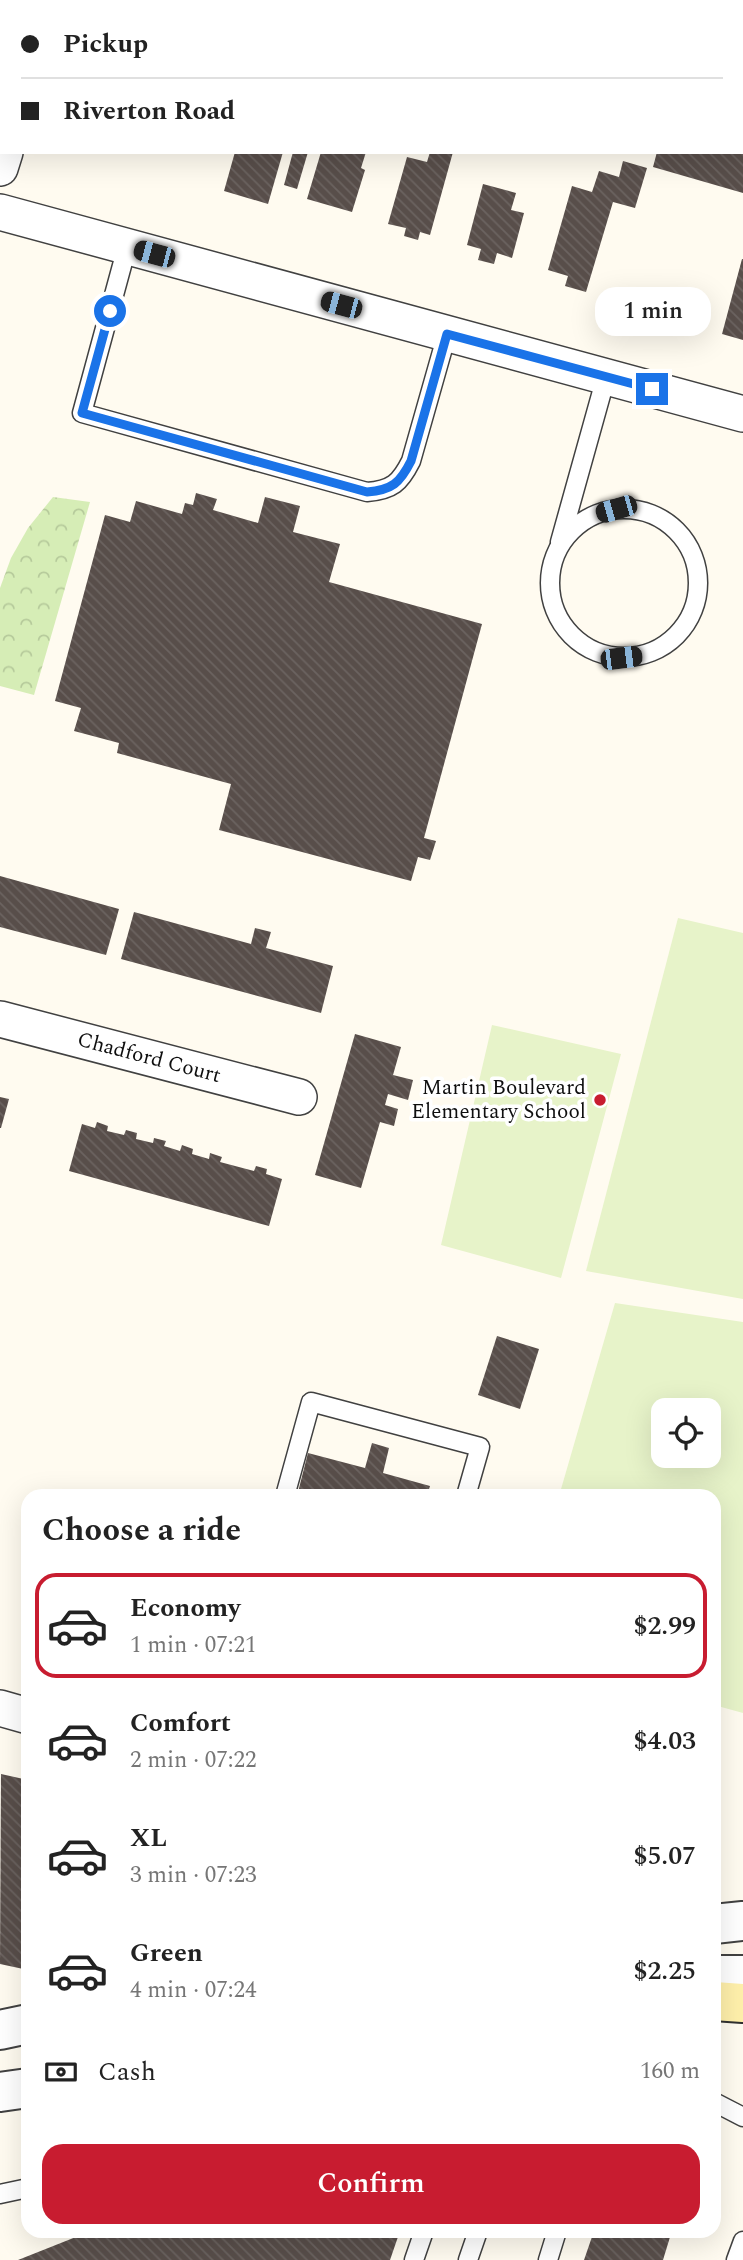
<!DOCTYPE html>
<meta charset="utf-8">
<style>
body{margin:0;font-family:Spectral,serif;background:#f2f2f2;color:#222;height:100vh;display:flex;flex-direction:column;font-size:26px;white-space:nowrap}
*{box-sizing:border-box;margin:0}
p{font-size:23px;color:#767676}
.icon{flex:none;width:38px;height:38px;fill:none;stroke:currentColor;stroke-width:2;stroke-linecap:round;stroke-linejoin:round}
.map{position:relative;flex:1;overflow:hidden}
.panel{position:absolute;left:21px;top:1489px;width:700px;height:749px;display:flex;flex-direction:column;background:#fff;border-radius:21px;box-shadow:0 7px 28px #0002}
.panel>*{flex:none}
.top-card{position:absolute;left:0px;top:0px;width:744px;height:154px;box-shadow:0 7px 28px #0002;display:grid;align-content:center;height:154px;padding:0 21px;background:#fff}
.buttons{position:absolute;left:651px;top:1398px;display:grid;gap:14px}
.buttons a{display:grid;place-items:center;width:70px;height:70px;border-radius:14px;background:#fff;box-shadow:0 7px 28px #0002;font-size:35px}
.end{position:absolute;width:32px;height:32px;margin:-16px;border:9px solid #1a73e8;background:#fff;box-shadow:0 0 0 4px #fff}
.from{border-radius:50%}
.bubble{position:absolute;height:49px;border-radius:21px;background:#fff;box-shadow:0 7px 28px #0002;font-size:23px;font-weight:600;line-height:49px;text-align:center}
.car{position:absolute;width:21px;height:42px;margin:-21px -10px;border-radius:9px;box-shadow:0 0 5px 2px #0007;background:linear-gradient(#222 24%,#8ab4d8 0 40%,#222 0 76%,#8ab4d8 0 86%,#222 0)}
.top-card b{display:flex;align-items:center;gap:24px;height:66px;font-size:26px}
.top-card b+b{border-top:2px solid #e0e0e0}
.top-card i{width:18px;height:18px;background:#222}
ul{padding:0;list-style:none}
li{display:flex;align-items:center;gap:21px;height:105px;margin:0 14px 10px;padding:0 7px;border:4px solid transparent;border-radius:21px}
li div{flex:1}
li b{display:block;font-size:26px}
li em{font-style:normal;font-weight:600}
li.current{border-color:#c81c30}
li>.icon{width:63px;height:63px;stroke-width:1.5}
h2{padding:0 21px;font-size:32px;line-height:84px}
.pay{display:flex;align-items:center;gap:18px;height:77px;padding:0 21px;font-size:26px}
.pay p{margin-inline-start:auto}
.action{display:flex;gap:14px;margin-top:auto;padding:14px 21px}
.action a{flex:1;height:80px;border-radius:21px;background:#c81c30;color:#fff;font-size:28px;font-weight:600;line-height:80px;text-align:center}
.map>svg:first-child{display:block}
.park{fill:url(#park-crowns)}
.pitch{fill:#e7f3c9;fill-rule:evenodd}
.building{fill:url(#building-back-hatch)}
.lines{fill:none;stroke-linecap:round;stroke-linejoin:round}
.service-casing{stroke:#414141;stroke-width:21}
.minor-casing{stroke:#414141;stroke-width:38}
.tertiary-casing{stroke:#414141;stroke-width:42}
.secondary-casing{stroke:#303030;stroke-width:42}
.service{stroke:#fff;stroke-width:18}
.minor{stroke:#fff;stroke-width:35}
.tertiary{stroke:#fff;stroke-width:38}
.secondary{stroke:#fff0ab;stroke-width:38}
.route{stroke:#1a73e8;stroke-width:9}
.poi-dot{fill:#c81c30;stroke:#fff;stroke-width:2.5}
.labels{text-anchor:middle;dominant-baseline:central;stroke-width:7;stroke-linejoin:round;paint-order:stroke}
.street-label{font-size:21px;fill:#0e0e0e;stroke:#fff}
.poi-label{font-size:21px;fill:#0e0e0e;stroke:#fff;text-anchor:end}
</style>
<div class="map">
<svg width="743" height="2260" viewBox="0 0 743 2260">
<defs>
<pattern id="park-crowns" width="20" height="18" patternUnits="userSpaceOnUse" patternTransform="scale(1.75)"><rect width="20" height="18" fill="#d6edb6"/><path d="M2 6a3 3 0 1 1 6 0M12 15a3 3 0 1 1 6 0" fill="none" stroke="#b6ca9b"/></pattern>
<pattern id="building-back-hatch" width="6" height="6" patternUnits="userSpaceOnUse" patternTransform="scale(1.75)"><rect width="6" height="6" fill="#584e4a"/><path d="M-1 5l2 2M0 0l6 6M5-1l2 2" fill="none" stroke="#6b6360"/></pattern>
</defs>
<rect width="100%" height="100%" fill="#fffbf0"/>
<!-- park -->
<polygon class="park" points="53,497 90,502 34,695 0,686 0,588 11,558 28,528"/>
<!-- pitch -->
<g class="pitch">
<polygon points="678,918 743,933 743,1299 586,1271"/>
<polygon points="492,1025 621,1054 561,1278 441,1245"/>
<path d="M615 1303 743 1322V1713L714 1705V1496H559ZM709 1410V1456H663V1410Z"/>
</g>
<!-- building -->
<g class="building">
<polygon points="235,152 283,152 268,204 224,191"/>
<polygon points="293,152 308,152 297,189 284,185"/>
<polygon points="321,152 366,152 361,168 365,170 352,212 307,199"/>
<polygon points="430,152 453,152 430,235 420,232 418,240 404,236 406,228 388,224 407,157 427,162"/>
<polygon points="657,152 743,152 743,193 653,167"/>
<polygon points="623,161 647,168 635,208 613,202 586,292 565,286 568,276 548,270 572,186 592,192 599,171 619,177"/>
<polygon points="483,184 516,193 511,210 524,213 512,258 497,253 494,264 478,260 481,249 467,245"/>
<polygon points="742,259 743,259 743,340 722,334"/>
<polygon points="196,493 217,499 213,510 258,523 265,497 300,506 293,532 340,544 329,582 482,624 424,838 436,841 430,860 418,857 411,881 219,830 231,784 117,753 119,743 74,731 81,708 55,701 105,515 130,522 136,501 182,514 185,503 193,505"/>
<polygon points="0,876 119,909 106,955 0,927"/>
<polygon points="134,912 251,944 255,928 271,932 266,948 333,966 321,1013 121,959"/>
<polygon points="355,1034 401,1047 393,1075 413,1080 408,1100 388,1094 385,1105 398,1109 394,1126 380,1122 361,1188 315,1175"/>
<polygon points="0,1097 9,1099 1,1128 0,1128"/>
<polygon points="97,1122 108,1126 107,1131 124,1135 126,1130 137,1133 136,1139 153,1143 154,1138 166,1141 164,1146 180,1151 182,1145 193,1149 192,1154 209,1159 210,1153 222,1157 220,1162 254,1171 256,1166 267,1169 266,1174 282,1179 269,1226 69,1171 82,1124 95,1128"/>
<polygon points="497,1336 539,1349 520,1409 478,1395"/>
<polygon points="372,1443 389,1448 383,1473 430,1486 427,1496 297,1496 308,1453 365,1468"/>
<polygon points="1,1774 28,1780 28,1970 0,1964"/>
<polygon points="91,2231 400,2231 390,2260 18,2260"/>
<polygon points="594,2231 653,2231 670,2237 663,2260 584,2260"/>
</g>
<g class="lines">
<defs>
<g id="service">
<path d="M127 247 82 413 367 492C392 490 400 483 411 461L447 334"/>
<circle cx="624" cy="583" r="74"/>
<polyline points="560,542 606,377"/>
<polyline points="285,1496 311,1402 480,1447 466,1496"/>
<polyline points="714,2102 743,2117"/>
<polyline points="0,2194 28,2188"/>
<polyline points="414,2260 424,2231"/>
<polyline points="468,2260 478,2231"/>
<polyline points="548,2260 557,2231"/>
<polyline points="736,2260 743,2241"/>
</g>
<g id="minor">
<polyline points="55,2 55,0"/>
<polyline points="0,168 5,152"/>
<polyline points="0,212 743,414"/>
<path id="s1" d="M0 1019 299 1097"/>
<polyline points="0,1708 28,1716"/>
</g>
<g id="tertiary">
<polyline points="714,1924 743,1921"/>
<polyline points="714,1975 743,1975"/>
<polyline points="0,2030 28,2024"/>
<polyline points="0,2092 28,2088"/>
</g>
<polyline id="secondary" points="714,2001 743,2003"/>
</defs>
<!-- service casing -->
<use href="#service" class="service-casing"/>
<!-- minor casing -->
<use href="#minor" class="minor-casing"/>
<!-- tertiary casing -->
<use href="#tertiary" class="tertiary-casing"/>
<!-- secondary casing -->
<use href="#secondary" class="secondary-casing"/>
<!-- service -->
<use href="#service" class="service"/>
<!-- minor -->
<use href="#minor" class="minor"/>
<!-- tertiary -->
<use href="#tertiary" class="tertiary"/>
<!-- secondary -->
<use href="#secondary" class="secondary"/>
</g>
<g class="lines">
<!-- route -->
<path class="route" d="M110 311 82 413 367 492C392 490 400 483 411 461L447 334 652 389"/>
</g>
<!-- markers -->
<circle class="poi-dot" cx="600" cy="1100" r="7"/>
<g class="labels">
<!-- street labels -->
<g class="street-label">
<text stroke="none"><textPath href="#s1" startOffset="154">Chadford Court</textPath></text>
</g>
<!-- poi labels -->
<g class="poi-label">
<text x="586" y="1088">Martin Boulevard<tspan x="586" dy="24">Elementary School</tspan></text>
</g>
</g>
</svg>
<div class="buttons">
<a><svg class="icon" aria-label="locate" viewBox="0 0 24 24"><circle cx="12" cy="12" r="6"/><path d="M12 2v4M12 18v4M2 12h4M18 12h4"/></svg></a>
</div>
<i class="end from" style="left:110px;top:311px"></i>
<i class="end" style="left:652px;top:389px"></i>
<div class="bubble" style="left:595px;top:287px;width:116px">1 min</div>
<i class="car" style="left:154px;top:254px;rotate:285deg"></i>
<i class="car" style="left:341px;top:305px;rotate:285deg"></i>
<i class="car" style="left:616px;top:509px;rotate:254deg"></i>
<i class="car" style="left:621px;top:658px;rotate:83deg"></i>
<div class="top-card">
<b><i class="from"></i>Pickup</b>
<b><i></i>Riverton Road</b>
</div>
<section class="panel">
<h2>Choose a ride</h2>
<ul>
<li class="current"><svg class="icon" aria-label="car" viewBox="0 0 24 24"><path d="M5 17H2v-5l4-1 3-4h7l3 4 3 1v5h-3M9 17h6M6 11h13"/><circle cx="7" cy="17" r="2"/><circle cx="17" cy="17" r="2"/></svg><div><b>Economy</b><p>1 min · 07:21</p></div><em>$2.99</em></li>
<li><svg class="icon" aria-label="car" viewBox="0 0 24 24"><path d="M5 17H2v-5l4-1 3-4h7l3 4 3 1v5h-3M9 17h6M6 11h13"/><circle cx="7" cy="17" r="2"/><circle cx="17" cy="17" r="2"/></svg><div><b>Comfort</b><p>2 min · 07:22</p></div><em>$4.03</em></li>
<li><svg class="icon" aria-label="car" viewBox="0 0 24 24"><path d="M5 17H2v-5l4-1 3-4h7l3 4 3 1v5h-3M9 17h6M6 11h13"/><circle cx="7" cy="17" r="2"/><circle cx="17" cy="17" r="2"/></svg><div><b>XL</b><p>3 min · 07:23</p></div><em>$5.07</em></li>
<li><svg class="icon" aria-label="car" viewBox="0 0 24 24"><path d="M5 17H2v-5l4-1 3-4h7l3 4 3 1v5h-3M9 17h6M6 11h13"/><circle cx="7" cy="17" r="2"/><circle cx="17" cy="17" r="2"/></svg><div><b>Green</b><p>4 min · 07:24</p></div><em>$2.25</em></li>
</ul>
<div class="pay"><svg class="icon" aria-label="cash" viewBox="0 0 24 24"><path d="M3 7h18v10H3z"/><circle cx="12" cy="12" r="2"/></svg>Cash<p>160 m</p></div>
<div class="action"><a>Confirm</a></div>
</section>
</div>
